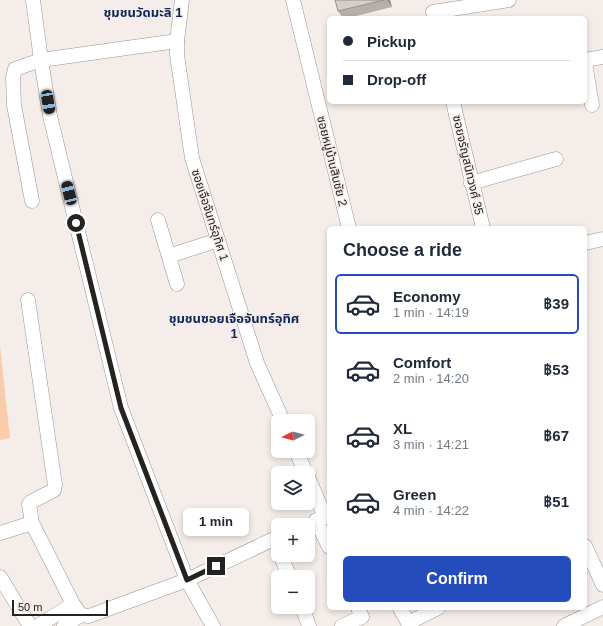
<!DOCTYPE html>
<meta charset="utf-8">
<style>
body{margin:0;font-family:Arial,"Noto Sans Thai",sans-serif;background:#f6f6f7;color:#1f2937;height:100vh;display:flex;flex-direction:column;font-size:15px;white-space:nowrap}
*{box-sizing:border-box;margin:0}
p{font-size:13px;color:#747a83}
.icon{flex:none;width:22px;height:22px;fill:none;stroke:currentColor;stroke-width:2;stroke-linecap:round;stroke-linejoin:round}
.map{position:relative;flex:1;overflow:hidden}
.side{position:absolute;left:327px;top:226px;width:260px;height:384px;display:flex;flex-direction:column;background:#fff;border-radius:6px;box-shadow:0 2px 6px #0003}
.side>*{flex:none}
.hud{position:absolute;left:327px;top:16px;width:260px;height:88px;border-radius:6px;box-shadow:0 2px 6px #0003;display:grid;align-content:center;height:88px;padding:0 16px;background:#fff}
.needle{width:26px;rotate:264deg}
.controls{position:absolute;left:271px;top:414px;display:grid;gap:8px}
.controls a{display:grid;place-items:center;width:44px;height:44px;border-radius:6px;background:#fff;box-shadow:0 2px 6px #0003;font-size:20px}
.scale{position:absolute;left:12px;bottom:10px;width:96px;box-sizing:border-box;padding-left:4px;border:2px solid #252321;border-top:0;font-size:11px;line-height:14px;white-space:nowrap;color:#252321;-webkit-text-stroke:3px #f5ede9;paint-order:stroke}
.end{position:absolute;width:18px;height:18px;margin:-9px;border:5px solid #252321;background:#fff;box-shadow:0 0 0 2px #fff}
.from{border-radius:50%}
.bubble{position:absolute;height:28px;border-radius:6px;background:#fff;box-shadow:0 2px 6px #0003;font-size:13px;font-weight:700;line-height:28px;text-align:center}
.car{position:absolute;width:12px;height:24px;margin:-12px -6px;border-radius:5px;box-shadow:0 0 3px 1px #0007;background:linear-gradient(#222 24%,#8ab4d8 0 40%,#222 0 76%,#8ab4d8 0 86%,#222 0)}
.hud b{display:flex;align-items:center;gap:14px;height:38px;font-size:15px}
.hud b+b{border-top:1px solid #e0e1e3}
.hud i{width:10px;height:10px;background:#1f2937}
ul{padding:0;list-style:none}
li{display:flex;align-items:center;gap:12px;height:60px;margin:0 8px 6px;padding:0 8px;border:2px solid transparent;border-radius:6px}
li div{flex:1}
li b{display:block;font-size:15px}
li em{font-style:normal;font-weight:700}
li.active{border-color:#244cba}
li>.icon{width:36px;height:36px;stroke-width:1.5}
h2{padding:0 16px;font-size:18px;line-height:48px}
.action{display:flex;gap:8px;margin-top:auto;padding:8px 16px}
.action a{flex:1;height:46px;border-radius:6px;background:#244cba;color:#fff;font-size:16px;font-weight:700;line-height:46px;text-align:center}
.map>svg:first-child{display:block}
.green{fill:#fbccac}
.lines{fill:none;stroke-linecap:round;stroke-linejoin:round}
.minor-casing{stroke:#9b9490;stroke-width:15}
.minor{stroke:#fff;stroke-width:14}
.wall{fill:#b6b0ad}
.shaded-wall{fill:#94908d}
.building{fill:#d4cdc9;stroke:#94908d}
.route{stroke:#252321;stroke-width:5}
.labels{text-anchor:middle;dominant-baseline:central;stroke-width:3;stroke-linejoin:round;paint-order:stroke}
.street-label{font-size:12px;fill:#252321;stroke:#f5ede9}
.neighbourhood-label{font-size:13px;font-weight:bold;fill:#10255a;stroke:#f5ede9}
</style>
<div class="map">
<svg width="603" height="626" viewBox="0 0 603 626">
<rect width="100%" height="100%" fill="#f5ede9"/>
<!-- green -->
<polygon class="green" points="0,346 10,438 0,440"/>
<g class="lines">
<defs>
<g id="minor">
<polyline points="33,0 41,60 50,116 121,408 187,580 213,626"/>
<polyline points="182,0 177,41 177,55 192,158 257,363 283,421"/>
<polyline points="293,0 349,228"/>
<polyline points="433,12 509,0"/>
<polyline points="585,60 603,57"/>
<polyline points="585,63 592,105"/>
<polyline points="453,102 483,228"/>
<polyline points="471,183 556,159"/>
<polyline points="32,201 14,105 13,78 15,69 41,60 177,41"/>
<polyline points="158,220 177,284"/>
<polyline points="585,243 603,239"/>
<polyline points="169,256 218,240"/>
<polyline points="28,300 55,485 54,490 31,502 29,504 32,523 73,604 81,615 89,616 187,580 278,537"/>
<polyline points="296,451 306,473"/>
<polyline points="308,477 325,517"/>
<polyline points="316,520 329,547"/>
<polyline points="0,533 32,523"/>
<polyline points="585,546 603,585"/>
<polyline points="280,555 290,577"/>
<polyline points="0,577 30,626"/>
<polyline points="302,607 309,626"/>
<polyline points="400,608 410,626"/>
<polyline points="408,623 438,608"/>
<polyline points="38,626 73,604"/>
<polyline points="64,626 81,615"/>
<polyline points="342,626 362,617 358,608"/>
<polyline points="564,626 603,607"/>
</g>
</defs>
<!-- minor casing -->
<use href="#minor" class="minor-casing"/>
<!-- minor -->
<use href="#minor" class="minor"/>
</g>
<!-- wall -->
<polygon class="wall" points="335,0 390,0 392,7 348,18 343,18 338,11"/>
<!-- shaded-wall -->
<polygon class="shaded-wall" points="387,0 390,0 392,7"/>
<!-- building -->
<polygon class="building" points="335,0 384,0 338,11"/>
<g class="lines">
<!-- route -->
<polyline class="route" points="76,223 121,408 187,580 216,566"/>
</g>
<g class="labels">
<!-- street labels -->
<g class="street-label">
<text transform="translate(332 161) rotate(76)">ซอยหมู่บ้านสินชัย 2</text>
<text transform="translate(468 165) rotate(77)">ซอยจรัญสนิทวงศ์ 35</text>
<text transform="translate(210 215) rotate(72)">ซอยเจือจันทร์อุทิศ 1</text>
</g>
<!-- neighbourhood labels -->
<g class="neighbourhood-label">
<text x="143" y="12">ชุมชนวัดมะลิ 1</text>
<text x="234" y="318">ชุมชนซอยเจือจันทร์อุทิศ<tspan x="234" dy="15">1</tspan></text>
</g>
</g>
</svg>
<div class="controls">
<a><svg class="needle" viewBox="-14 -14 28 28"><path d="M0-13l5 13h-10z" fill="#e53935"/><path d="M0 13l5-13h-10z" fill="#747a83"/></svg></a>
<a><svg class="icon" aria-label="layers" viewBox="0 0 24 24"><path d="M12 4l9 5-9 5-9-5zM3 14l9 5 9-5"/></svg></a>
<a>+</a>
<a>−</a>
</div>
<div class="scale">50 m</div>
<i class="end from" style="left:76px;top:223px"></i>
<i class="end" style="left:216px;top:566px"></i>
<div class="bubble" style="left:183px;top:508px;width:66px">1 min</div>
<i class="car" style="left:48px;top:102px;rotate:171deg"></i>
<i class="car" style="left:69px;top:193px;rotate:346deg"></i>
<div class="hud">
<b><i class="from"></i>Pickup</b>
<b><i></i>Drop-off</b>
</div>
<section class="side">
<h2>Choose a ride</h2>
<ul>
<li class="active"><svg class="icon" aria-label="car" viewBox="0 0 24 24"><path d="M5 17H2v-5l4-1 3-4h7l3 4 3 1v5h-3M9 17h6M6 11h13"/><circle cx="7" cy="17" r="2"/><circle cx="17" cy="17" r="2"/></svg><div><b>Economy</b><p>1 min · 14:19</p></div><em>฿39</em></li>
<li><svg class="icon" aria-label="car" viewBox="0 0 24 24"><path d="M5 17H2v-5l4-1 3-4h7l3 4 3 1v5h-3M9 17h6M6 11h13"/><circle cx="7" cy="17" r="2"/><circle cx="17" cy="17" r="2"/></svg><div><b>Comfort</b><p>2 min · 14:20</p></div><em>฿53</em></li>
<li><svg class="icon" aria-label="car" viewBox="0 0 24 24"><path d="M5 17H2v-5l4-1 3-4h7l3 4 3 1v5h-3M9 17h6M6 11h13"/><circle cx="7" cy="17" r="2"/><circle cx="17" cy="17" r="2"/></svg><div><b>XL</b><p>3 min · 14:21</p></div><em>฿67</em></li>
<li><svg class="icon" aria-label="car" viewBox="0 0 24 24"><path d="M5 17H2v-5l4-1 3-4h7l3 4 3 1v5h-3M9 17h6M6 11h13"/><circle cx="7" cy="17" r="2"/><circle cx="17" cy="17" r="2"/></svg><div><b>Green</b><p>4 min · 14:22</p></div><em>฿51</em></li>
</ul>
<div class="action"><a>Confirm</a></div>
</section>
</div>
